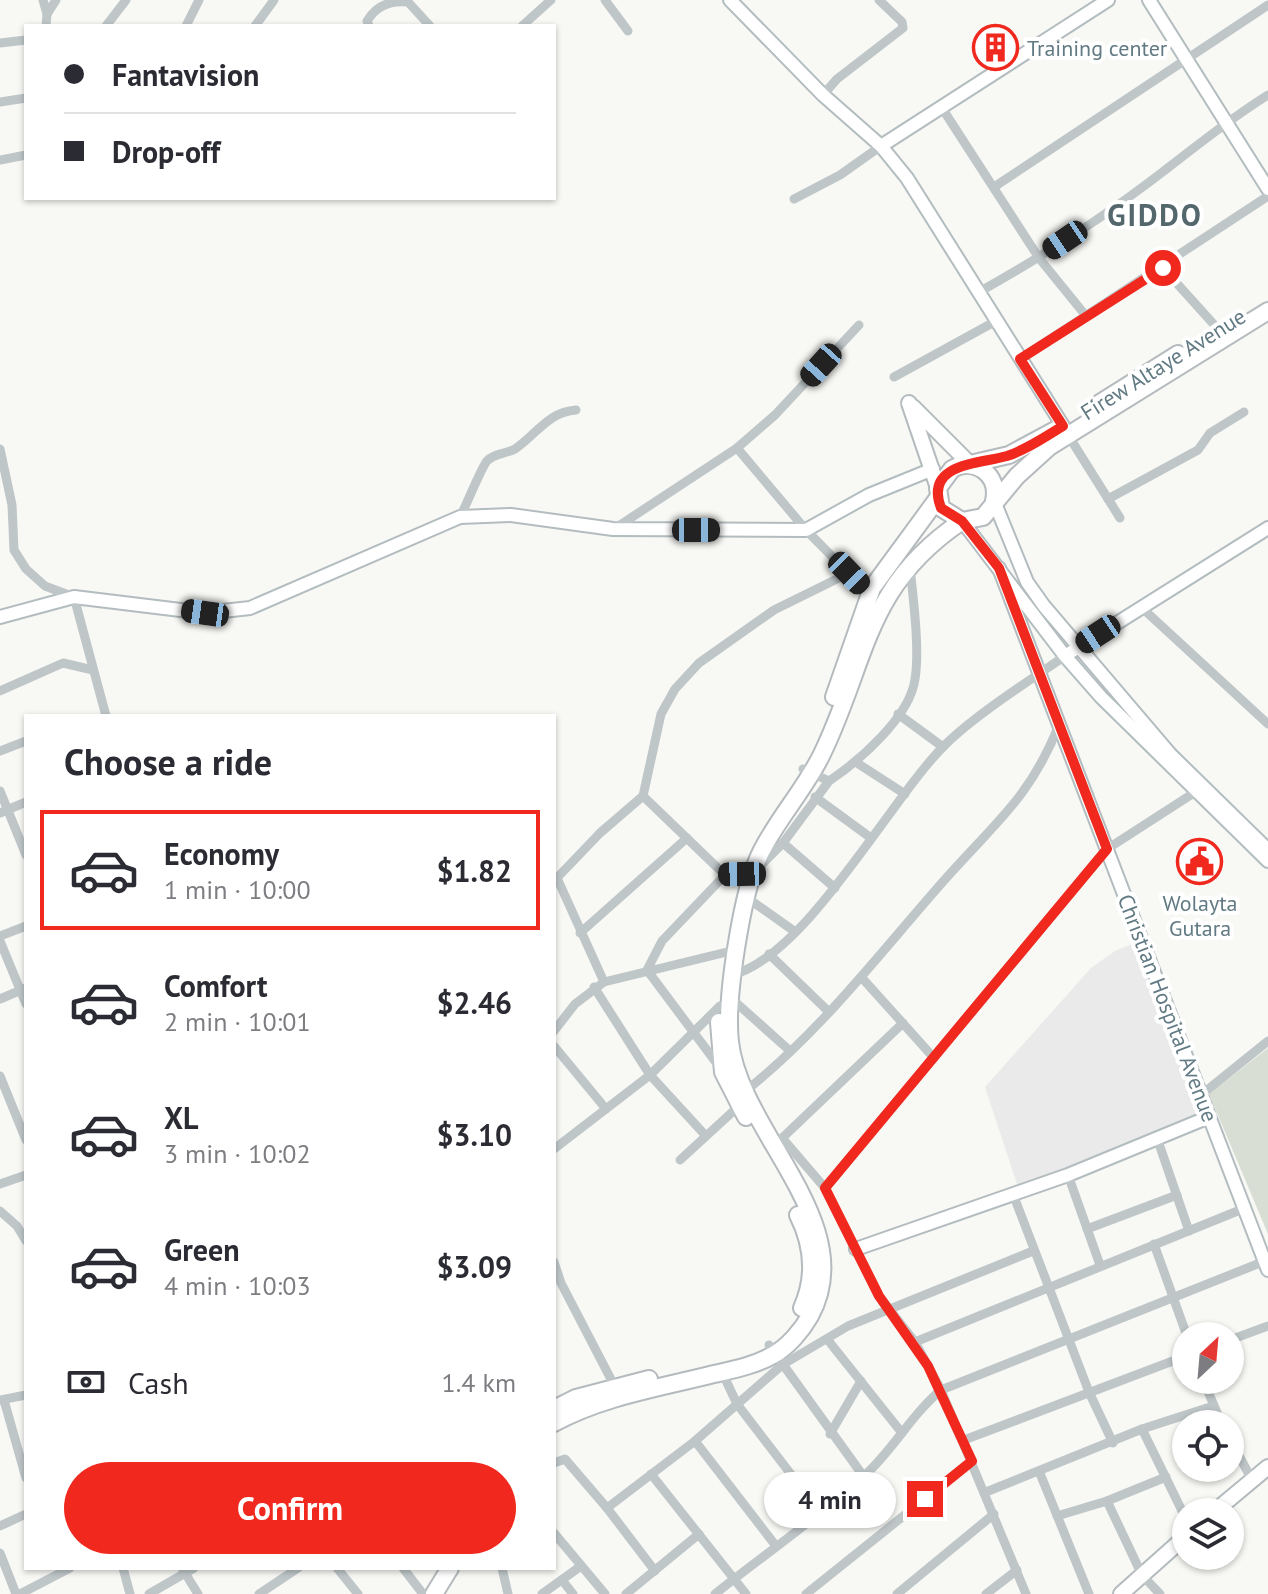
<!DOCTYPE html>
<meta charset="utf-8">
<style>
body{margin:0;font-family:"PT Sans",sans-serif;background:#f7f7f7;color:#2b2b33;height:100vh;display:flex;flex-direction:column;font-size:30px;white-space:nowrap}
*{box-sizing:border-box;margin:0}
p{font-size:26px;color:#7c7c81}
.icon{flex:none;width:44px;height:44px;fill:none;stroke:currentColor;stroke-width:2;stroke-linecap:round;stroke-linejoin:round}
.map{position:relative;flex:1;overflow:hidden}
.details{position:absolute;left:24px;top:714px;width:532px;height:856px;display:flex;flex-direction:column;background:#fff;border-radius:0px;box-shadow:0 2px 6px #0004}
.details>*{flex:none}
.banner{position:absolute;left:24px;top:24px;width:532px;height:176px;border-radius:0px;box-shadow:0 2px 6px #0004;display:grid;align-content:center;height:176px;padding:0 40px;background:#fff}
.needle{width:52px;rotate:26deg}
.fabs{position:absolute;left:1172px;top:1322px;display:grid;gap:16px}
.fabs a{display:grid;place-items:center;width:72px;height:72px;border-radius:50%;background:#fff;box-shadow:0 2px 6px #0004;font-size:40px}
.end{position:absolute;width:36px;height:36px;margin:-18px;border:10px solid #f0281e;background:#fff;box-shadow:0 0 0 4px #fff}
.from{border-radius:50%}
.bubble{position:absolute;height:56px;border-radius:28px;background:#fff;box-shadow:0 2px 6px #0004;font-size:26px;font-weight:700;line-height:56px;text-align:center}
.car{position:absolute;width:24px;height:48px;margin:-24px -12px;border-radius:10px;box-shadow:0 0 6px 2px #0007;background:linear-gradient(#222 24%,#8ab4d8 0 40%,#222 0 76%,#8ab4d8 0 86%,#222 0)}
.banner b{display:flex;align-items:center;gap:28px;height:76px;font-size:30px}
.banner b+b{border-top:2px solid #e1e1e2}
.banner i{width:20px;height:20px;background:#2b2b33}
ul{padding:0;list-style:none}
li{display:flex;align-items:center;gap:24px;height:120px;margin:0 16px 12px;padding:0 24px;border:4px solid transparent;border-radius:0px}
li div{flex:1}
li b{display:block;font-size:30px}
li em{font-style:normal;font-weight:700}
li.on{border-color:#f0281e}
li>.icon{width:72px;height:72px;stroke-width:1.5}
h2{padding:0 40px;font-size:36px;line-height:96px}
.pay{display:flex;align-items:center;gap:20px;height:88px;padding:0 40px;font-size:30px}
.pay p{margin-inline-start:auto}
.button{display:flex;gap:16px;margin-top:auto;padding:16px 40px}
.button a{flex:1;height:92px;border-radius:48px;background:#f0281e;color:#fff;font-size:32px;font-weight:700;line-height:92px;text-align:center}
.map>svg:first-child{display:block}
.built{fill:#e9eae9}
.green{fill:#d9ded4}
.lines{fill:none;stroke-linecap:round;stroke-linejoin:round}
.secondary-casing{stroke:#b3bcbf;stroke-width:16}
.primary-casing{stroke:#b4bbbe;stroke-width:18}
.highway-casing{stroke:#b4babd;stroke-width:20}
.street{stroke:#bec6c8;stroke-width:9}
.secondary{stroke:#fff;stroke-width:12}
.primary{stroke:#fff;stroke-width:14}
.highway{stroke:#fff;stroke-width:16}
.route{stroke:#f0281e;stroke-width:10}
.labels{text-anchor:middle;dominant-baseline:central;stroke-width:8;stroke-linejoin:round;paint-order:stroke}
.poi-label{font-size:22px;fill:#617a83;stroke:#fff;text-anchor:start}
.street-label{font-size:22px;fill:#617a83;stroke:#fff}
.district-label{font-size:30px;font-weight:bold;letter-spacing:2px;fill:#54676d;stroke:#fff}
</style>
<div class="map">
<svg width="1268" height="1594" viewBox="0 0 1268 1594">
<rect width="100%" height="100%" fill="#f8f8f5"/>
<!-- built -->
<polygon class="built" points="1137,942 1199,1117 1080,1167 1018,1187 985,1087 1091,968 1115,951"/>
<!-- green -->
<polygon class="green" points="1268,1048 1268,1234 1209,1094"/>
<g class="lines">
<defs>
<g id="secondary">
<polyline points="730,0 823,95 881,146 907,178 1063,426"/>
<polyline points="1149,0 1268,189"/>
<polyline points="881,146 1108,0"/>
<polyline points="994,501 1027,582 1044,606 1170,754 1268,850"/>
<polyline points="962,521 1065,656 1101,697 1268,861"/>
<polyline points="999,568 1268,1270"/>
<polyline points="0,617 74,597 205,613 250,608 460,517 511,515 613,529 806,530 869,495 933,469"/>
<polyline points="1071,652 1268,528"/>
<polyline points="856,1249 1068,1175 1209,1117"/>
</g>
<g id="primary">
<polyline points="909,403 938,488"/>
<polyline points="913,407 970,464"/>
<polyline points="1214,1512 1268,1467"/>
<polyline points="1121,1594 1186,1536"/>
</g>
<g id="highway">
<polyline points="1100,403 1178,354"/>
<polyline points="970,464 1009,455 1059,428"/>
<path d="M994 501C1000 474 974 457 952 469L938 488 941 508 962 521 983 517 1017 476 1049 447 1268 311"/>
<polyline points="834,697 872,588 938,498"/>
<polyline points="719,1022 723,1072 746,1117"/>
<path d="M798 1215C813 1245 816 1277 802 1308"/>
<polyline points="554,1409 576,1398 649,1379"/>
<path d="M554 1423C602 1397 658 1388 710 1375 731 1370 754 1366 773 1355 788 1347 802 1330 810 1316 861 1224 740 1132 730 1042 725 1000 742 890 761 852 778 818 805 789 822 754 868 659 864 587 962 521"/>
<polyline points="434,1594 450,1568"/>
</g>
</defs>
<!-- secondary casing -->
<use href="#secondary" class="secondary-casing"/>
<!-- primary casing -->
<use href="#primary" class="primary-casing"/>
<!-- highway casing -->
<use href="#highway" class="highway-casing"/>
<!-- street -->
<g class="street">
<polyline points="43,0 47,14 56,0"/>
<polyline points="605,0 628,31"/>
<polyline points="46,26 47,14"/>
<polyline points="106,26 126,0"/>
<polyline points="186,26 199,0"/>
<polyline points="255,26 274,0"/>
<path d="M369 26 367 21C376 6 390 0 408 2L430 26"/>
<polyline points="522,26 551,0"/>
<polyline points="0,43 26,40"/>
<polyline points="823,95 837,79 903,28 902,22 879,0"/>
<polyline points="0,102 26,98"/>
<polyline points="942,108 1039,258 1086,316"/>
<polyline points="0,160 26,155"/>
<polyline points="994,187 1268,5"/>
<polyline points="794,199 840,175 881,146"/>
<polyline points="1163,268 1218,329"/>
<path d="M979 292C1036 260 1092 225 1144 186 1186 155 1224 122 1268 95"/>
<polyline points="1020,359 1268,196"/>
<polyline points="894,377 996,321"/>
<polyline points="1068,435 1120,518"/>
<polyline points="737,448 806,530 869,594"/>
<polyline points="0,449 12,505 14,550 26,569 45,586 74,597 106,716"/>
<polyline points="1108,499 1198,450 1210,433 1244,412"/>
<path d="M460 517C466 506 482 466 487 461 494 453 506 454 515 449 537 434 548 412 576 410"/>
<polyline points="614,529 737,448 775,415 859,325"/>
<polyline points="1141,607 1268,724"/>
<polyline points="0,691 63,663 93,670"/>
<polyline points="898,714 943,747"/>
<polyline points="0,751 26,741"/>
<polyline points="857,763 905,794"/>
<path d="M803 769 829 781C859 761 910 717 915 679 920 649 913 598 910 567"/>
<polyline points="0,791 26,855"/>
<polyline points="643,796 725,875 742,874"/>
<polyline points="815,797 871,838"/>
<polyline points="0,813 26,802"/>
<polyline points="783,843 835,888"/>
<polyline points="761,865 783,843 829,781"/>
<polyline points="557,878 604,982"/>
<polyline points="554,881 600,833 643,796 661,714 675,689 699,663 774,610 849,573"/>
<polyline points="746,897 794,931"/>
<polyline points="580,933 687,838"/>
<polyline points="0,936 26,926"/>
<polyline points="0,941 26,1004"/>
<polyline points="769,954 829,1012"/>
<path d="M732 975C806 956 888 803 942 748 972 717 1029 681 1065 656"/>
<polyline points="863,979 934,1058"/>
<polyline points="594,987 650,1075 706,1136"/>
<polyline points="0,999 26,988"/>
<polyline points="732,999 789,1050"/>
<polyline points="554,1031 575,1004 604,982 727,952"/>
<polyline points="554,1046 606,1109"/>
<polyline points="721,1069 647,970 662,941 725,875"/>
<polyline points="0,1076 26,1140"/>
<path d="M743 1093C822 1031 882 950 948 876 998 820 1030 797 1059 725"/>
<polyline points="1201,1095 1268,1041"/>
<polyline points="1157,1138 1189,1231"/>
<polyline points="783,1139 825,1188 879,1296 915,1342 941,1390 1026,1594"/>
<polyline points="778,1142 903,1023"/>
<polyline points="554,1149 650,1075 720,1006"/>
<polyline points="680,1160 740,1105"/>
<polyline points="1068,1175 1100,1265"/>
<polyline points="0,1184 26,1175"/>
<polyline points="825,1188 1107,849 1200,789"/>
<polyline points="1013,1194 1089,1392 1113,1443"/>
<polyline points="0,1211 17,1226 26,1241"/>
<polyline points="1087,1229 1177,1195"/>
<polyline points="1154,1244 1187,1336"/>
<polyline points="554,1262 561,1283 615,1387"/>
<polyline points="827,1339 902,1433"/>
<polyline points="1230,1340 1268,1326"/>
<polyline points="915,1342 1245,1208"/>
<polyline points="769,1345 864,1477"/>
<polyline points="722,1372 737,1404 820,1512"/>
<polyline points="1203,1380 1222,1424"/>
<polyline points="0,1400 26,1395"/>
<polyline points="4,1400 26,1478"/>
<polyline points="1142,1429 1186,1519"/>
<polyline points="830,1434 861,1381"/>
<polyline points="1230,1439 1252,1480"/>
<polyline points="964,1440 1186,1356"/>
<polyline points="695,1441 776,1546"/>
<polyline points="554,1463 565,1459 607,1508 695,1441 782,1365 848,1326 1033,1251"/>
<polyline points="1039,1471 1089,1594"/>
<polyline points="651,1474 746,1594"/>
<polyline points="986,1492 1142,1429 1213,1406"/>
<polyline points="1107,1501 1142,1575 1160,1594"/>
<polyline points="607,1508 655,1571"/>
<polyline points="1057,1516 1107,1501 1166,1477"/>
<polyline points="0,1526 26,1514"/>
<polyline points="554,1533 605,1594"/>
<polyline points="0,1553 16,1594"/>
<polyline points="123,1568 130,1594"/>
<polyline points="182,1568 198,1594"/>
<polyline points="337,1568 358,1594"/>
<polyline points="403,1568 423,1594"/>
<polyline points="502,1568 508,1594"/>
<polyline points="562,1580 573,1594"/>
<polyline points="20,1594 70,1568"/>
<polyline points="149,1594 194,1568"/>
<polyline points="259,1594 298,1568"/>
<polyline points="542,1594 581,1566"/>
<polyline points="626,1594 699,1534"/>
<path d="M715 1594C764 1555 816 1519 862 1478 892 1452 910 1416 941 1390L1265 1261"/>
<polyline points="806,1594 972,1461"/>
<polyline points="897,1594 994,1514"/>
<polyline points="986,1594 1017,1570"/>
</g>
<!-- secondary -->
<use href="#secondary" class="secondary"/>
<!-- primary -->
<use href="#primary" class="primary"/>
<!-- highway -->
<use href="#highway" class="highway"/>
</g>
<g class="lines">
<!-- route -->
<path class="route" d="M925 1499 972 1461 928 1366 879 1296 825 1188 1107 849 999 568 962 521 941 508C924 463 979 464 1007 456 1026 450 1045 437 1063 426L1020 359 1163 268"/>
</g>
<!-- icons -->
<defs>
<symbol id="building-ring" viewBox="-11 -11 22 22"><circle r="9.5" fill="#fff" stroke="#f0281e" stroke-width="1.5"/><path d="M-4-6H4V6H1V3H-1V6H-4ZM-2.5-4.3h1.7v1.8h-1.7ZM.8-4.3h1.7v1.8H.8ZM-2.5-1h1.7V.8h-1.7ZM.8-1h1.7V.8H.8Z" fill="#f0281e"/></symbol>
<symbol id="civic-ring" viewBox="-11 -11 22 22"><circle r="9.5" fill="#fff" stroke="#f0281e" stroke-width="1.5"/><path d="M-.6-6.5H3V-4.5H.6V-3L4-1V1h2V6H-6V1h2V-1L-.6-3ZM-1.2 2.5V6h2.4V2.5Z" fill="#f0281e"/></symbol>
</defs>
<g fill-rule="evenodd">
<use href="#building-ring" x="970" y="22" width="51" height="51"/>
<use href="#civic-ring" x="1174" y="836" width="51" height="51"/>
</g>
<g class="labels">
<!-- poi labels -->
<g class="poi-label">
<text x="1027" y="48">Training center</text>
<text x="1200" y="903" text-anchor="middle">Wolayta<tspan x="1200" dy="25">Gutara</tspan></text>
</g>
<!-- street labels -->
<g class="street-label">
<text transform="translate(1163 364) rotate(-32)">Firew Altaye Avenue</text>
<text transform="translate(1168 1008) rotate(69)">Christian Hospital Avenue</text>
</g>
<!-- district labels -->
<g class="district-label">
<text x="1155" y="214">GIDDO</text>
</g>
</g>
</svg>
<div class="fabs">
<a><svg class="needle" viewBox="-14 -14 28 28"><path d="M0-13l5 13h-10z" fill="#e53935"/><path d="M0 13l5-13h-10z" fill="#7c7c81"/></svg></a>
<a><svg class="icon" aria-label="locate" viewBox="0 0 24 24"><circle cx="12" cy="12" r="6"/><path d="M12 2v4M12 18v4M2 12h4M18 12h4"/></svg></a>
<a><svg class="icon" aria-label="layers" viewBox="0 0 24 24"><path d="M12 4l9 5-9 5-9-5zM3 14l9 5 9-5"/></svg></a>
</div>
<i class="end from" style="left:1163px;top:268px"></i>
<i class="end" style="left:925px;top:1499px"></i>
<div class="bubble" style="left:764px;top:1472px;width:132px">4 min</div>
<i class="car" style="left:1065px;top:240px;rotate:236deg"></i>
<i class="car" style="left:821px;top:365px;rotate:222deg"></i>
<i class="car" style="left:696px;top:530px;rotate:90deg"></i>
<i class="car" style="left:849px;top:573px;rotate:136deg"></i>
<i class="car" style="left:205px;top:613px;rotate:278deg"></i>
<i class="car" style="left:1098px;top:634px;rotate:237deg"></i>
<i class="car" style="left:742px;top:874px;rotate:269deg"></i>
<div class="banner">
<b><i class="from"></i>Fantavision</b>
<b><i></i>Drop-off</b>
</div>
<section class="details">
<h2>Choose a ride</h2>
<ul>
<li class="on"><svg class="icon" aria-label="car" viewBox="0 0 24 24"><path d="M5 17H2v-5l4-1 3-4h7l3 4 3 1v5h-3M9 17h6M6 11h13"/><circle cx="7" cy="17" r="2"/><circle cx="17" cy="17" r="2"/></svg><div><b>Economy</b><p>1 min · 10:00</p></div><em>$1.82</em></li>
<li><svg class="icon" aria-label="car" viewBox="0 0 24 24"><path d="M5 17H2v-5l4-1 3-4h7l3 4 3 1v5h-3M9 17h6M6 11h13"/><circle cx="7" cy="17" r="2"/><circle cx="17" cy="17" r="2"/></svg><div><b>Comfort</b><p>2 min · 10:01</p></div><em>$2.46</em></li>
<li><svg class="icon" aria-label="car" viewBox="0 0 24 24"><path d="M5 17H2v-5l4-1 3-4h7l3 4 3 1v5h-3M9 17h6M6 11h13"/><circle cx="7" cy="17" r="2"/><circle cx="17" cy="17" r="2"/></svg><div><b>XL</b><p>3 min · 10:02</p></div><em>$3.10</em></li>
<li><svg class="icon" aria-label="car" viewBox="0 0 24 24"><path d="M5 17H2v-5l4-1 3-4h7l3 4 3 1v5h-3M9 17h6M6 11h13"/><circle cx="7" cy="17" r="2"/><circle cx="17" cy="17" r="2"/></svg><div><b>Green</b><p>4 min · 10:03</p></div><em>$3.09</em></li>
</ul>
<div class="pay"><svg class="icon" aria-label="cash" viewBox="0 0 24 24"><path d="M3 7h18v10H3z"/><circle cx="12" cy="12" r="2"/></svg>Cash<p>1.4 km</p></div>
<div class="button"><a>Confirm</a></div>
</section>
</div>
